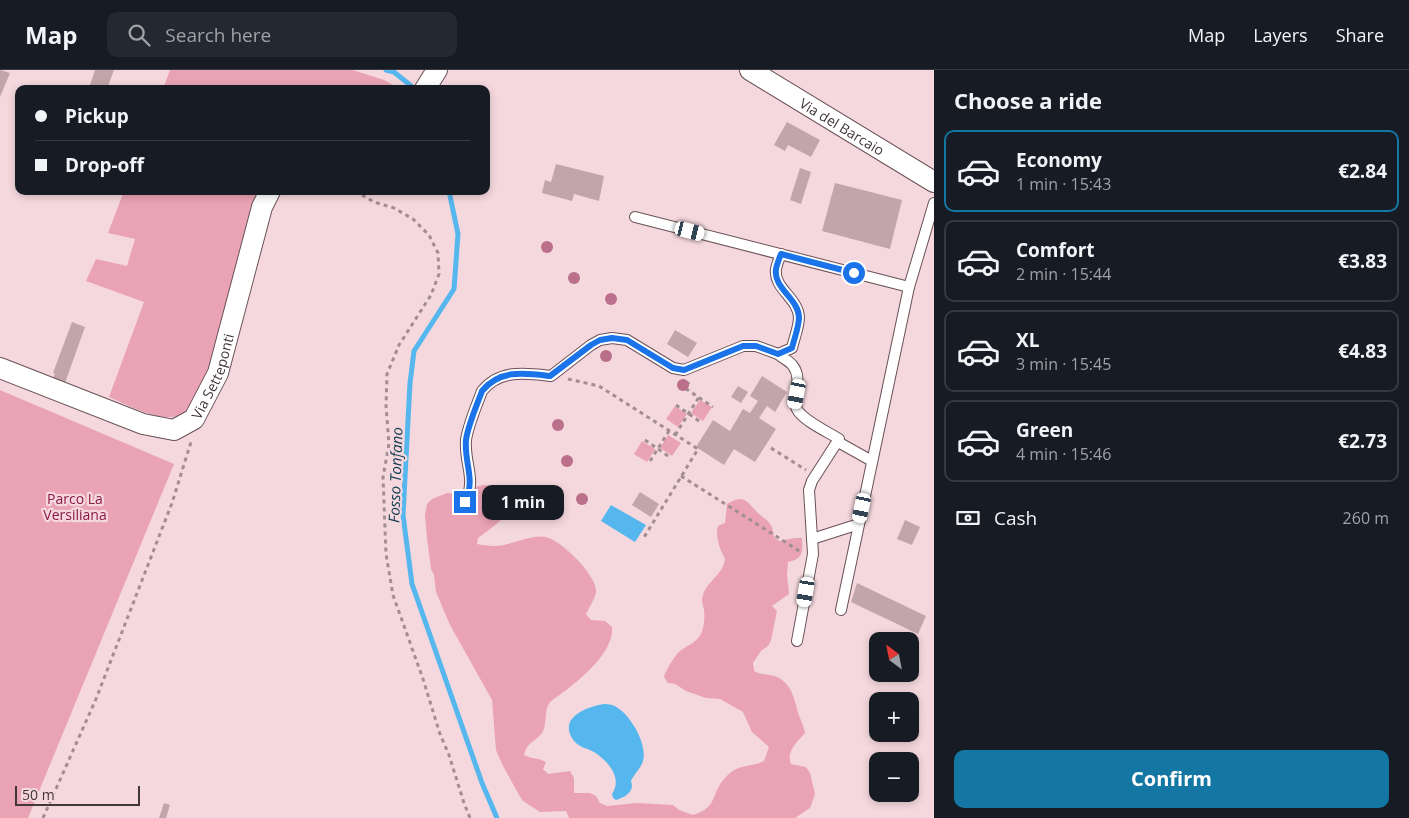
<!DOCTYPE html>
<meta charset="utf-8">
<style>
body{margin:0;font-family:"Open Sans",sans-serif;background:#242831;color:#f1f3f6;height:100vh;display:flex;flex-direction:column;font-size:19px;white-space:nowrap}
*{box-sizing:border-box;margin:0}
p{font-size:16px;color:#9ea1a6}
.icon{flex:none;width:28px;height:28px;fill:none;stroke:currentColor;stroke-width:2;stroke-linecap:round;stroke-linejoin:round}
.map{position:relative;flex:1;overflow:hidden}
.panel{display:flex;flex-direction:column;background:#171b24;width:475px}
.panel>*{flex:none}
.banner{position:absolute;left:15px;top:15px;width:475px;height:110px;border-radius:10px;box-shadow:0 2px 8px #0003;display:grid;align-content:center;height:110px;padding:0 20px;background:#171b24}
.needle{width:32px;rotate:328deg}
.fabs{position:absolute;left:869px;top:562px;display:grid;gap:10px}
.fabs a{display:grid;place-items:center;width:50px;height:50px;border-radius:10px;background:#171b24;box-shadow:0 2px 8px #0003;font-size:25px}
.scale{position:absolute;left:15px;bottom:12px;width:125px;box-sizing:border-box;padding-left:5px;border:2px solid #423739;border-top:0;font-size:14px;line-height:18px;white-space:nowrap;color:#423739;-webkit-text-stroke:4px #f5d8de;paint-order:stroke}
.end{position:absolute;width:22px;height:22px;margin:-11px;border:6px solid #1a73e8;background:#fff;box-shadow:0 0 0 2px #fff}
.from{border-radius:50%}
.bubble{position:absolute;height:35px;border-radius:10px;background:#171b24;box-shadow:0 2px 8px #0003;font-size:16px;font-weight:700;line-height:35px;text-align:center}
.car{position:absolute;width:15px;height:30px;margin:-15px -8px;border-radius:6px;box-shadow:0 0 4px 1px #0007;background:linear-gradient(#fff 24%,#345 0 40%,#fff 0 76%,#345 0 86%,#fff 0)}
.banner b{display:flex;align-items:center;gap:18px;height:48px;font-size:19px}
.banner b+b{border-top:1px solid #363941}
.banner i{width:12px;height:12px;background:#f1f3f6}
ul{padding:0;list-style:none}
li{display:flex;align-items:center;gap:15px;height:82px;margin:0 10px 8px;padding:0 10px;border:2px solid #363941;border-radius:10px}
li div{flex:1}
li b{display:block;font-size:19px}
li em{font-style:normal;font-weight:700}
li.active{border-color:#1476a2}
li>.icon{width:45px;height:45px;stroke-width:1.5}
h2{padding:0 20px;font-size:22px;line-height:60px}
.pay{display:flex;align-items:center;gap:12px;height:55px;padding:0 20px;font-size:19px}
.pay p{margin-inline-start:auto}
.action{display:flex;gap:10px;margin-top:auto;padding:10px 20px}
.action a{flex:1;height:58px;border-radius:10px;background:#1476a2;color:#fff;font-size:20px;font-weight:700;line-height:58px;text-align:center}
header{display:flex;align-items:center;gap:30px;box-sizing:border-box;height:70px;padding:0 25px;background:#171b24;border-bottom:1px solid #363941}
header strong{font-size:24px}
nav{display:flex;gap:28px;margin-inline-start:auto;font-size:18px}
.search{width:350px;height:45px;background:#242831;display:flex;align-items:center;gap:12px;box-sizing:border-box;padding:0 18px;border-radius:10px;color:#9ea1a6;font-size:19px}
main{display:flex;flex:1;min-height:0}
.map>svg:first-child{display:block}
.green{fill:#eaa3b4}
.water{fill:#55b7ed}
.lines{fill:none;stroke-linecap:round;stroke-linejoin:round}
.stream{stroke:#55b7ed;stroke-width:5}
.building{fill:#c1a5ab}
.service-casing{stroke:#695157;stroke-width:12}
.minor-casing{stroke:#695157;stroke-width:22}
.path{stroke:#a28d91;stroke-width:3;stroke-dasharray:4 4;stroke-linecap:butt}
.service{stroke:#fff;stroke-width:10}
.minor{stroke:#fff;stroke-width:20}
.tree{fill:#ba6f8a}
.route{stroke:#1a73e8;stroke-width:6}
.labels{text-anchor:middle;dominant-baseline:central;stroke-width:4.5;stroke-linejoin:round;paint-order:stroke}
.street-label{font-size:14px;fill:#423739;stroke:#f5d8de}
.park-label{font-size:14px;fill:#8a1945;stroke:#f5d8de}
.water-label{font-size:15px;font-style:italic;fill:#0f3a50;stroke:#f5d8de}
</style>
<header>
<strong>Map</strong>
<div class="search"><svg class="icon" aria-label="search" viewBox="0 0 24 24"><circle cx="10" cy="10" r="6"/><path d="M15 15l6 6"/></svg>Search here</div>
<nav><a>Map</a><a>Layers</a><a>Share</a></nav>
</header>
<main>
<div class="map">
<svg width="934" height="748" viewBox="0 0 934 748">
<rect width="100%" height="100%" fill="#f5d8de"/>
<!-- green -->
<g class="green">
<polygon points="170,0 353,0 384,10 400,19 163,19"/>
<path d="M124 121H261L203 319C198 326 193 335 187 341 169 358 128 335 109 327L144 232 86 211 96 189 127 196 135 169 108 163Z"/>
<polygon points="0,320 174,394 28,748 0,748"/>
<polygon points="700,330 712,337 703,351 691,343"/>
<polygon points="675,336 687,344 678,357 666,349"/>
<polygon points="668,365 681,373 672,386 660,378"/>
<polygon points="642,371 655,379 647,392 634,384"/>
<path d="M485 415 507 420C523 440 493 456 478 468L477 474C487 476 498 477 508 474 520 471 534 465 546 467 561 470 599 507 596 523 594 530 589 538 586 544L591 550 605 551 612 557C615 585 571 617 550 632 543 641 548 654 542 663 535 672 527 672 524 685 532 689 539 688 546 692L543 699 548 704 570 701 574 708V723H590L596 726 600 733 607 736 636 733 673 735 679 740 693 745C719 737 710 724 725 708 738 693 750 698 764 691L769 677 752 662 743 642 720 629 706 628 686 621 675 614 668 613 664 607C667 598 673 588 680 581 688 575 696 573 701 564 704 558 705 547 704 540 703 535 701 532 703 525 707 511 723 505 725 489 720 480 715 467 718 456L725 453 727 434C743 424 746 430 757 442 766 451 773 451 774 467L779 471 795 468H802C803 482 803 489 788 492L787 504 789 524 772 536 777 541 771 570 768 576 761 581 753 593 754 601C761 605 770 604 777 607 794 615 794 632 800 648 802 653 804 657 805 663 797 672 786 681 791 694L806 697 810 703 815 724 810 738 795 748H569L566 741 540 742 523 731 519 725 502 694 496 680 492 630 450 555 436 522 434 505 431 499 427 468 425 445 427 434 432 429 447 423 461 424 478 416Z"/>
</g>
<!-- water -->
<g class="water">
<polygon points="611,435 646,455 635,472 601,451"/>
<path d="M604 634C606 634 609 634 612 635 628 640 648 673 643 691 641 698 634 704 631 711 635 722 625 727 616 730L613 728 612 724C623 708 608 691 594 682 587 678 580 678 574 671 557 648 586 637 604 634Z"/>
</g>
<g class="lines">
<!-- stream -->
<g class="stream">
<polyline points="386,0 394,2 415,19"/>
<polyline points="449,121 458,164 454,219 414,281 410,313 403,445 412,514 482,713 497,748"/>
</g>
</g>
<!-- building -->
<g class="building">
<polygon points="0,0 10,3 0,27"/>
<polygon points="95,0 114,0 107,19 100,19 90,15"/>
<polygon points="787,52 820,70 811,87 788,75 785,81 774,75"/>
<polygon points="556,94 604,106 599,131 574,124 572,131 542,123 545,110 551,112"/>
<polygon points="800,98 811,102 801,134 790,130"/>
<polygon points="835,113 902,130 890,179 822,161"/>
<polygon points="72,252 85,257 65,313 53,308 55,304 53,303"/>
<polygon points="675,260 697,273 688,287 667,274"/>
<polygon points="762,306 787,322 775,342 767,336 759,348 776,359 755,392 734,379 724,395 696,377 713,350 730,361 743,339 750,343 758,331 750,326"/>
<polygon points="738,316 748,322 741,333 731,327"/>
<polygon points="640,422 659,434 651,447 632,435"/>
<polygon points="905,450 920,457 912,475 897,469"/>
<polygon points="857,513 926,546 918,564 851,532"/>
<polygon points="164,733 170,735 166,748 159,748"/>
</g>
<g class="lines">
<defs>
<g id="service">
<polyline points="635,147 909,217"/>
<path d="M778 284C782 288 790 291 793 296 804 310 790 329 798 341 806 352 828 362 839 369L812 411 809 420 813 484 797 571"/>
<polyline points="838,372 872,391"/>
<path d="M465 432C477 409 464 394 466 370 468 355 477 335 482 321 500 299 526 303 551 306L591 275 600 270 612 268 627 270 673 298 684 300 743 276H756L778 284 792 278C794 269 799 257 799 247 798 228 773 218 776 199 777 194 779 189 781 184"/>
<polyline points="812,469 859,454"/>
<polyline points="841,540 909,217 934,133"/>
</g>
<g id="minor">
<path id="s1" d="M750 0 934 112"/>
<polyline points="425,19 437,0"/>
<path id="s2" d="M0 298 143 354 174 360 194 349 218 303 262 137 270 121"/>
</g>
</defs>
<!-- service casing -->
<use href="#service" class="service-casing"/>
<!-- minor casing -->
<use href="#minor" class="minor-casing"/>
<!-- path -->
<g class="path">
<polyline points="355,121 374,132 394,138 413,149 429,165 438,183 439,204 431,225 399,275 387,304 386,336 389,374 383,407 386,484 393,525 423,609 440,664 449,685 464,733 470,748"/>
<polyline points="568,309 599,316 698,379 643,469"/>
<polyline points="689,312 685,318 713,337"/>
<polyline points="676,335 702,353"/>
<polyline points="675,365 699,327"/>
<polyline points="645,370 671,388"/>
<polyline points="771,378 806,400"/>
<polyline points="650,391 669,361"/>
<polyline points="681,406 801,482"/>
<polyline points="43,748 96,629 172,433 191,372"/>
</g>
<!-- service -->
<use href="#service" class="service"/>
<!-- minor -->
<use href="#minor" class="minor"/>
</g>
<!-- trees -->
<g class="tree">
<circle cx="547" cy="177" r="6"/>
<circle cx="574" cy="208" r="6"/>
<circle cx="611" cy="229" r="6"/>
<circle cx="606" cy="286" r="6"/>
<circle cx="683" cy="315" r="6"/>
<circle cx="558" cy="355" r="6"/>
<circle cx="567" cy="391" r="6"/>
<circle cx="582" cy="429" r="6"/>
</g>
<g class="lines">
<!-- route -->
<path class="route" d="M465 432C476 409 464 394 466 370 468 355 477 335 482 321 500 299 525 303 550 306L591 275 600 270 612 268 627 270 673 298 684 300 743 276H756L778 284 792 278C794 269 799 257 799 247 798 228 773 218 776 199 777 194 779 189 781 184L854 203"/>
</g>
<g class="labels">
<!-- street labels -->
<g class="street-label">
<text stroke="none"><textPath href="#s1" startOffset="108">Via del Barcaio</textPath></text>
<text stroke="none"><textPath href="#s2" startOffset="255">Via Setteponti</textPath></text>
</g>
<!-- park labels -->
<g class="park-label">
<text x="75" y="428">Parco La<tspan x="75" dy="16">Versiliana</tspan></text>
</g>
<!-- water labels -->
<g class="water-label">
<text transform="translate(395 405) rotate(-88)">Fosso Tonfano</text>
</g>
</g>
</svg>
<div class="fabs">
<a><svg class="needle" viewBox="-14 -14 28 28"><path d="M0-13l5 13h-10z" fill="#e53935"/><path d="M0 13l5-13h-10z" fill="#9ea1a6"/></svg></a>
<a>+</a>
<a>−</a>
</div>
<div class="scale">50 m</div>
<i class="end from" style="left:854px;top:203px"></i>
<i class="end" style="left:465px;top:432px"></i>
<div class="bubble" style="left:482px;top:415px;width:82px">1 min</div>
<i class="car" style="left:690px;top:161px;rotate:104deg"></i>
<i class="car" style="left:797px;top:324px;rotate:191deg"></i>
<i class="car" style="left:862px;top:438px;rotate:192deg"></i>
<i class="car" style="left:806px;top:522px;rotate:190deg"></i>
<div class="banner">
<b><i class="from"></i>Pickup</b>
<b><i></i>Drop-off</b>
</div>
</div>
<section class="panel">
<h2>Choose a ride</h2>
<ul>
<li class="active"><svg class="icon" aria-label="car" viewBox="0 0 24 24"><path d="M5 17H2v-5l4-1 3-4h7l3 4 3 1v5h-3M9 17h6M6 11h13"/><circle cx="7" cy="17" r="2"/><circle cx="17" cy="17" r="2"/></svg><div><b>Economy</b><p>1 min · 15:43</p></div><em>€2.84</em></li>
<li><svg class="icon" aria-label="car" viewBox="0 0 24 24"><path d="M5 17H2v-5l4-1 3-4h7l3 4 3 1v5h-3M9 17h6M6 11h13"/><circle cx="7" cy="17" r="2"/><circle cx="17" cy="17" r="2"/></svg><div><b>Comfort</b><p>2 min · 15:44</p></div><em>€3.83</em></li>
<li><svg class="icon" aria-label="car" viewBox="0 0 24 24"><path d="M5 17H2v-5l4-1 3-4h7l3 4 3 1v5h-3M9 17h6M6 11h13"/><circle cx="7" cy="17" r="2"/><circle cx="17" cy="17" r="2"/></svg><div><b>XL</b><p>3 min · 15:45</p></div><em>€4.83</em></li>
<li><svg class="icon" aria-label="car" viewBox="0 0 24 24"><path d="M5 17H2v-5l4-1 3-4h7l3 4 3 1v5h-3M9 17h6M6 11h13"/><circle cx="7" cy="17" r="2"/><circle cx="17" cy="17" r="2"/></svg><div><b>Green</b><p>4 min · 15:46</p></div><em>€2.73</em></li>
</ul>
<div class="pay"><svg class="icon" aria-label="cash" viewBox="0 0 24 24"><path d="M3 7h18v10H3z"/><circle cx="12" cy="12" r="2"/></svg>Cash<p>260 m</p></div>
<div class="action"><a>Confirm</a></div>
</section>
</main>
